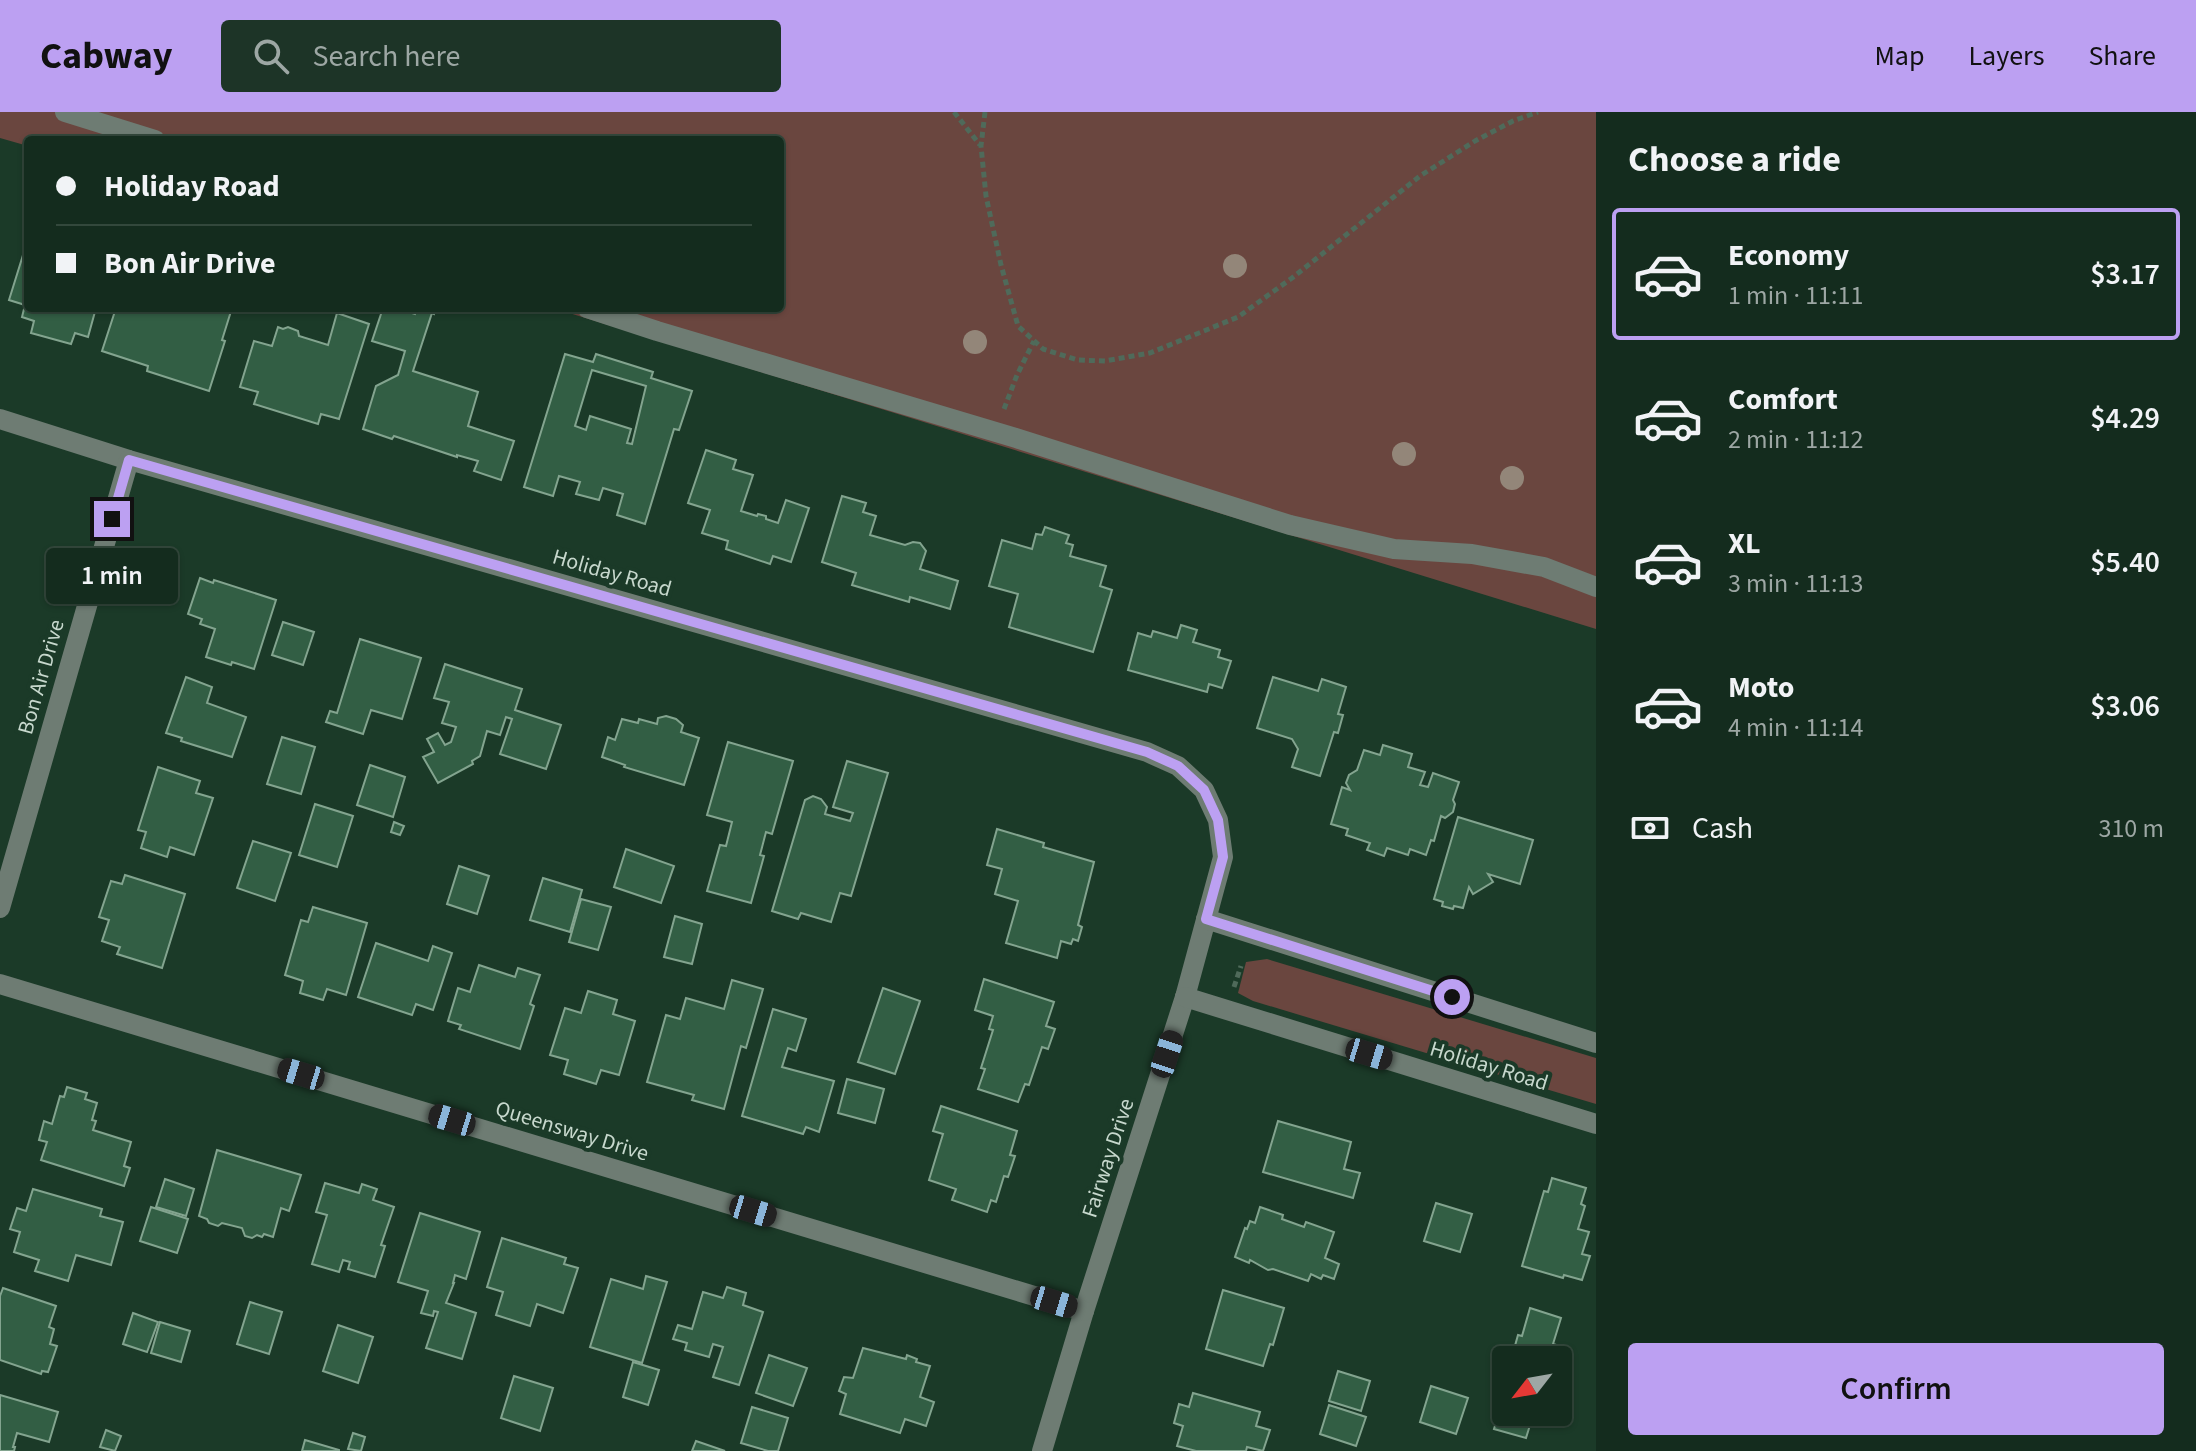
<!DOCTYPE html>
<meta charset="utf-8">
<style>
body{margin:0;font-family:"Source Sans 3",sans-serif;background:#1d3427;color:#f1f3f6;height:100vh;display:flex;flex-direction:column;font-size:30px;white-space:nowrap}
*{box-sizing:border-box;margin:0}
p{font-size:26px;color:#9da7a4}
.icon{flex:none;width:44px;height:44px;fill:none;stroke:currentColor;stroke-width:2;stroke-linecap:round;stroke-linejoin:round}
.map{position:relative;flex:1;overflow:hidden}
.details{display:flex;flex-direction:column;background:#142c1e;width:600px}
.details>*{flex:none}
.top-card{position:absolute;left:24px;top:24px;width:760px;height:176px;border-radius:8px;box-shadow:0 2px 6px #0004,0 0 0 2px #33483c;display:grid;align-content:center;height:176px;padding:0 32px;background:#142c1e}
.needle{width:52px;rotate:239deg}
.controls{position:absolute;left:1492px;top:1234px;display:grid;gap:16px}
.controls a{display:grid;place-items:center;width:80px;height:80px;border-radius:8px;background:#142c1e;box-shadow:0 2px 6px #0004,0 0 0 2px #33483c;font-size:40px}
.end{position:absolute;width:36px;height:36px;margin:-18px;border:10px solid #bca0f2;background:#111;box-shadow:0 0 0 4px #111}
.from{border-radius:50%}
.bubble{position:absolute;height:56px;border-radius:8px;background:#142c1e;box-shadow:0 2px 6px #0004,0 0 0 2px #33483c;font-size:26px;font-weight:600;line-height:56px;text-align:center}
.car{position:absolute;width:24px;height:48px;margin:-24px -12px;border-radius:10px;box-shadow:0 0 6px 2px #0007;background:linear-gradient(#222 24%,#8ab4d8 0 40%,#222 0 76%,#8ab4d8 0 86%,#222 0)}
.top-card b{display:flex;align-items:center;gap:28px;height:76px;font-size:30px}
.top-card b+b{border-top:2px solid #33483c}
.top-card i{width:20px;height:20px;background:#f1f3f6}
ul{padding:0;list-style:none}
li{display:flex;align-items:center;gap:24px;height:132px;margin:0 16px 12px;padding:0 16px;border:4px solid transparent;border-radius:8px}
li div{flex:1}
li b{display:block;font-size:30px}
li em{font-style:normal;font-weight:600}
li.on{border-color:#bca0f2}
li>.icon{width:72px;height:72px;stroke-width:1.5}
h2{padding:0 32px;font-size:36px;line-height:96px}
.pay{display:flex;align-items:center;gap:20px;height:88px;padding:0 32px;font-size:30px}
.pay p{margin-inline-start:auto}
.cta{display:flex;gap:16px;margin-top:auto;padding:16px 32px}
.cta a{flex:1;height:92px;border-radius:8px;background:#bca0f2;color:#111;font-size:32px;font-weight:600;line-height:92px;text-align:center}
header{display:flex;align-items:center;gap:48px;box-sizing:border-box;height:112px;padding:0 40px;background:#bca0f2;color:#111}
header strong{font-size:38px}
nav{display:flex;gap:44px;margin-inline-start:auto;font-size:28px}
.search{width:560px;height:72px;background:#1d3427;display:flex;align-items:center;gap:20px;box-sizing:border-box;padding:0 28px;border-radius:8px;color:#9da7a4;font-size:30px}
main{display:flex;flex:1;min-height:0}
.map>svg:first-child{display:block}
.green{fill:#6a463f}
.building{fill:#325e44;stroke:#83a48f;stroke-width:2;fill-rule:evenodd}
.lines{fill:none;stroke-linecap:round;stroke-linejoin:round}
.path{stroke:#4f6a5a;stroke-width:5;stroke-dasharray:6 4;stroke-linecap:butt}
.minor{stroke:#6e7c73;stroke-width:20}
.tree{fill:#938679}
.route{stroke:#bca0f2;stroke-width:10}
.labels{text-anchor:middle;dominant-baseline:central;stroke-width:8;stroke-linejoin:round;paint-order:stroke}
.street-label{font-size:22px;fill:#c7d8cd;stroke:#1b3a28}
</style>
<header>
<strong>Cabway</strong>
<div class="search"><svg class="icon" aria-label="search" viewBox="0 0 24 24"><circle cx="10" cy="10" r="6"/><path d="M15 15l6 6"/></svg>Search here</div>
<nav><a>Map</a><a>Layers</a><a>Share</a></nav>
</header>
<main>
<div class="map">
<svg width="1596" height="1339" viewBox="0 0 1596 1339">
<rect width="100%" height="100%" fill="#1b3a28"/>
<!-- green -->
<g class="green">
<polygon points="0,0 1596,0 1596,517 553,196 780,196 780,28 28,28 28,34 0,26"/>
<polygon points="1267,847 1596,946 1596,992 1253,889 1238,881 1246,850"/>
</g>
<!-- building -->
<g class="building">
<polygon points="28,127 28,196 96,196 88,225 75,221 71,232 31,221 34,209 22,205 25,193 9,188"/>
<polygon points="116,196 232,196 222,228 225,229 209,279 147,259 148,254 102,239"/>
<polygon points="383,196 396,196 415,202 417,196 436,196 434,202 432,201 413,259 478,280 468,314 514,329 501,368 474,359 478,349 457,343 457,345 394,324 392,327 363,317 376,274 398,263 405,239 372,229"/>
<polygon points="337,201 369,212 339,307 321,302 318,312 254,292 258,280 240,275 254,229 272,234 278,215 283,217 288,215 298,219 299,224 328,233"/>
<path d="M565 242 593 250 596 242 653 260 651 266 692 279 679 318 674 317 645 412 617 403 623 382 603 376 599 388 576 382 580 370 559 364 553 384 524 375ZM592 258 646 274 632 332 627 331 631 317 590 304 586 318 575 314Z"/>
<polygon points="706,338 736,348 733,357 753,363 741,399 757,404 758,402 766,404 766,407 778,411 786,388 809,396 791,450 773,444 770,452 726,437 728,429 702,421 710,398 688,391"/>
<polygon points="842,384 866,391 863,400 876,404 870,423 905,433 913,430 920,431 926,439 920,457 958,469 950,497 910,485 909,490 852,473 856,461 822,450"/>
<polygon points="1045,415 1069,423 1066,431 1073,433 1070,444 1106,454 1100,474 1112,478 1093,540 1009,515 1018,482 989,474 1002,428 1032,437 1036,422 1042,423"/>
<polygon points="200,466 213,471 214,468 276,488 254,557 232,550 231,553 206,545 215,517 200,512 202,507 188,502"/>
<polygon points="283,510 314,520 303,553 272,543"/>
<polygon points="1181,513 1197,518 1193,530 1220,538 1218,545 1231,549 1222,576 1209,572 1207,580 1128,558 1138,521 1151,525 1153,519 1177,526"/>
<polygon points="360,527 421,546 402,607 371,598 363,622 326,610 330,599 337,601"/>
<polygon points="445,552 522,577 515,598 561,613 546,657 500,642 512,607 506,605 500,623 487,619 480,644 472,649 473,652 438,671 423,645 434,640 427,627 438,621 445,633 451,630 456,615 442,611 449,590 434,586"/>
<polygon points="186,565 212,575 207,591 246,605 232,645 181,629 182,626 166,621"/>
<polygon points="1273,565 1318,579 1322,567 1346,575 1338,602 1343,603 1338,621 1334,620 1320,664 1292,655 1298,637 1292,627 1257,616"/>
<polygon points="666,604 676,607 683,613 681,620 699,626 684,673 624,655 625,653 602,645 608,625 615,628 622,607 638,611 639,607 657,612 658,606"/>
<polygon points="282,625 315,635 301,682 267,672"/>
<polygon points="728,630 793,649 772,722 766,720 760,743 764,744 751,791 707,779 720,733 726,734 732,710 707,703"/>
<polygon points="1383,633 1412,642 1408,655 1425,660 1420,673 1428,675 1433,661 1459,670 1453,688 1455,692 1453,700 1445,706 1441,704 1434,729 1431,728 1426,743 1410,737 1408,743 1387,736 1384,744 1367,738 1370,731 1346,723 1348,717 1331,712 1342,675 1350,678 1346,671 1349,663 1357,658 1364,638 1380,643"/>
<polygon points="847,649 888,661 851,784 840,781 831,810 801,801 798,807 772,799 805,688 813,684 821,687 827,695 825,702 850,709 853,701 833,695"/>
<polygon points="370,653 405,665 393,705 357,693"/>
<polygon points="158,655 200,669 196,681 213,686 194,743 170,735 167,745 141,736 146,720 138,718"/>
<polygon points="315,692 353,704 337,755 299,743"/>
<polygon points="1458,705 1533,728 1520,772 1488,762 1493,770 1473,782 1469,775 1463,796 1454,794 1453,797 1442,794 1443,790 1434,787"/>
<polygon points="394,710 404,714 400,723 391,720"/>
<polygon points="997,717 1044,731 1043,735 1094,750 1078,813 1082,815 1078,829 1073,827 1071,832 1061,829 1057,846 1006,831 1018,789 995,782 1002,757 987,753"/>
<polygon points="253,729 291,741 275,789 237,776"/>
<polygon points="626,737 674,754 661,791 614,775"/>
<polygon points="459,754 489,764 477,802 447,792"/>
<polygon points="125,763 185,782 162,856 117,842 120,835 102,829 109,808 99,805 111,769 122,772"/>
<polygon points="543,766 582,778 570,820 530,808"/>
<polygon points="581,787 611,795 598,838 569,830"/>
<polygon points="313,795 367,811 346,883 327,877 323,888 300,881 303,869 285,863 301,808 308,810"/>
<polygon points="675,804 702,812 692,852 664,845"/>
<polygon points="376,831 428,849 433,834 452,841 433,898 416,892 412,903 358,885"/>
<polygon points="479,853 515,865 518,856 540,863 530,892 534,894 520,937 459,917 461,913 448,909 458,876 470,880"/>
<polygon points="984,867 1054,890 1046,914 1055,917 1048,937 1042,935 1029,973 1025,972 1018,990 978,977 985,957 981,956 993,918 989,917 993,904 975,898"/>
<polygon points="732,868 763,877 746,936 741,934 724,997 692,988 694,983 647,970 666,903 680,907 686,886 724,897"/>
<polygon points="883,876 920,889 895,962 858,950"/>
<polygon points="588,879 617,888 613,902 635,909 619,963 601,958 596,972 564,962 568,948 550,943 565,896 581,901"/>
<polygon points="773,897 806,907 796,939 788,936 782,955 834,969 819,1020 806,1015 803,1022 742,1004"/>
<polygon points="847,967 884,977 875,1011 838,1001"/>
<polygon points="67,975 87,981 85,987 97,991 92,1008 96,1009 93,1018 131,1030 124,1054 130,1056 124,1074 41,1048 47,1030 39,1028 44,1009 52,1012 60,984 64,985"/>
<polygon points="941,994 1017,1019 1010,1043 1015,1044 1008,1065 1004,1064 996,1090 991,1088 987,1100 952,1088 956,1077 929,1068 943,1022 933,1019"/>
<polygon points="1278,1009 1351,1030 1344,1057 1360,1061 1353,1086 1263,1060"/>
<polygon points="217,1038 301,1063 289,1099 281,1096 273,1125 264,1122 262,1125 257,1123 252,1126 245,1124 242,1116 222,1111 218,1114 209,1111 207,1107 199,1104"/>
<polygon points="1552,1066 1586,1076 1581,1092 1585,1094 1578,1117 1589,1120 1582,1142 1590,1144 1582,1168 1564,1163 1563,1166 1522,1154 1544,1079 1548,1080"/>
<polygon points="165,1067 194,1077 186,1104 156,1095"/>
<polygon points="325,1071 359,1081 362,1072 377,1077 373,1088 394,1095 381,1133 385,1134 375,1165 348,1157 350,1150 343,1148 339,1160 312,1152 327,1103 316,1100"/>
<polygon points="33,1077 102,1097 100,1104 123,1110 111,1153 76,1143 68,1169 35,1159 39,1148 14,1140 20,1120 10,1117 17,1096 26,1099"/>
<polygon points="1436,1091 1472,1102 1460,1140 1424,1129"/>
<polygon points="151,1095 188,1107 177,1141 140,1129"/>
<polygon points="1260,1095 1283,1103 1282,1107 1304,1115 1306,1110 1334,1120 1325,1146 1339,1152 1334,1167 1323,1163 1321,1167 1311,1162 1308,1169 1273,1157 1268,1158 1250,1148 1249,1151 1235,1145 1245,1116 1247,1117 1250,1109 1255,1111"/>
<polygon points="420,1101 480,1120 466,1167 455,1163 453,1171 454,1171 446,1191 476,1201 462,1247 426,1236 438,1200 434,1199 433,1204 421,1201 428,1179 398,1170"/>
<polygon points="502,1126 566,1146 564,1152 578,1156 563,1201 537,1192 530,1214 496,1203 503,1180 487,1175"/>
<polygon points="646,1164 667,1170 642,1251 590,1235 611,1167 643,1177"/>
<polygon points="727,1175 746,1181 743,1193 763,1200 739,1273 713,1265 723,1235 713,1232 709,1245 685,1238 687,1231 673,1227 678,1213 692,1217 703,1180 723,1186"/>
<polygon points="3,1176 56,1194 49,1215 54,1217 50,1232 57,1234 48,1260 42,1259 41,1262 0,1248 0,1184"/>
<polygon points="1223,1178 1284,1196 1273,1233 1270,1232 1263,1254 1206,1237"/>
<polygon points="250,1190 282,1200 269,1242 237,1232"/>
<polygon points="1530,1196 1561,1206 1553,1232 1566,1236 1558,1261 1558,1248 1511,1248 1518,1223 1522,1224"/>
<polygon points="133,1201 158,1210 147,1240 123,1232"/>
<polygon points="160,1210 190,1219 181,1250 151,1241"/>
<polygon points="338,1213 373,1225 358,1271 323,1259"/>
<polygon points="863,1236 906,1247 907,1243 917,1247 916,1250 930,1254 920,1285 934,1290 926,1314 905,1307 900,1321 840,1302 846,1282 839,1279 844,1265 853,1266"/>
<polygon points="769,1243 807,1256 793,1294 756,1281"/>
<polygon points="633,1250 659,1258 648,1293 623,1285"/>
<polygon points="1338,1259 1370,1269 1361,1299 1329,1289"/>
<polygon points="1506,1263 1506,1300 1546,1300 1545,1304 1534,1300 1526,1326 1494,1317 1502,1291 1498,1289"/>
<polygon points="514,1264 553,1276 540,1319 501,1306"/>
<polygon points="1431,1274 1468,1286 1456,1322 1420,1310"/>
<polygon points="1193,1281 1260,1300 1256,1314 1270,1318 1263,1339 1247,1335 1246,1339 1196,1339 1177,1334 1183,1314 1174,1311 1179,1292 1189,1295"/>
<polygon points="0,1283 58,1300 49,1330 17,1321 13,1335 15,1335 14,1339 0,1339"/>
<polygon points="1329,1293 1366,1305 1356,1334 1320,1322"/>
<polygon points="752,1295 788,1306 778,1339 768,1339 741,1331"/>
<polygon points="106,1318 121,1324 115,1339 100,1335"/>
<polygon points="353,1321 365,1325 361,1339 348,1337"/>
<polygon points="305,1328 339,1338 339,1339 302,1339"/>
<polygon points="696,1329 725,1339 692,1339"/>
</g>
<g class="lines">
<!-- path -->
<g class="path">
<polyline points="954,0 980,33"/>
<polyline points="985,0 981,34 986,84 1001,153 1018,214 1043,237 1078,248 1105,249 1150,241 1238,205 1292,166 1420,64 1475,29 1513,9 1538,0"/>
<polyline points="1004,297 1017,263 1034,229"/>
<polyline points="1234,875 1241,854"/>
</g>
<!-- minor -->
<g class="minor">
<polyline points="65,0 155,28"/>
<polyline points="587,196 657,219 1016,326 1290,413 1394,437 1472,442 1544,455 1596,475"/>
<polyline points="0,307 129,348 1147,640 1178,654 1204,678 1218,708 1223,745 1185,885 1084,1199 1042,1339"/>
<polyline points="0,796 129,348"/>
<polyline points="1206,807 1596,931"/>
<polyline points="0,872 1084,1199"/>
<polyline points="1185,885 1596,1012"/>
</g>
</g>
<!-- trees -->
<g class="tree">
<circle cx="1235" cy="154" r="12"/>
<circle cx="975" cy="230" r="12"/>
<circle cx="1404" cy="342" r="12"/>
<circle cx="1512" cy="366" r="12"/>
</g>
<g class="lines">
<!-- route -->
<polyline class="route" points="112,407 129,348 1147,640 1178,654 1204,678 1218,708 1223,745 1206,807 1452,885"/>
</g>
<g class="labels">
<!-- street labels -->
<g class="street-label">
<text transform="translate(612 461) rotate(16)">Holiday Road</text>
<text transform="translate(41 565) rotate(-74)">Bon Air Drive</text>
<text transform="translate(1489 954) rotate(17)">Holiday Road</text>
<text transform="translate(572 1019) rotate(17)">Queensway Drive</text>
<text transform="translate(1108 1046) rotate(-72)">Fairway Drive</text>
</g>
</g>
</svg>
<div class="controls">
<a><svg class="needle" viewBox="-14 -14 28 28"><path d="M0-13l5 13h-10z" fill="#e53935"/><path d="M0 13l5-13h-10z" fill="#9da7a4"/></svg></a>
</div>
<i class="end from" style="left:1452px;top:885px"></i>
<i class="end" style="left:112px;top:407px"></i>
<div class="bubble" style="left:46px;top:436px;width:132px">1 min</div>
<i class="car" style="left:1167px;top:942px;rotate:18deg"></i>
<i class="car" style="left:1369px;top:942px;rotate:107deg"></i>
<i class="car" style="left:301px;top:962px;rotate:287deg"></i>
<i class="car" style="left:452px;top:1008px;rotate:287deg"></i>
<i class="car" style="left:753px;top:1099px;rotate:107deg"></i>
<i class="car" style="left:1054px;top:1190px;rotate:107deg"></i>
<div class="top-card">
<b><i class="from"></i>Holiday Road</b>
<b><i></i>Bon Air Drive</b>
</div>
</div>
<section class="details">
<h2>Choose a ride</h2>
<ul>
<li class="on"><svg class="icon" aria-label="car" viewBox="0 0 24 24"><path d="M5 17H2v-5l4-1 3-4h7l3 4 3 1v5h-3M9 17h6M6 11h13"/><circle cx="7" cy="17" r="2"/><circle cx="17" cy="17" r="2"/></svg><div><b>Economy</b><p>1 min · 11:11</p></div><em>$3.17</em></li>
<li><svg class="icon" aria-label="car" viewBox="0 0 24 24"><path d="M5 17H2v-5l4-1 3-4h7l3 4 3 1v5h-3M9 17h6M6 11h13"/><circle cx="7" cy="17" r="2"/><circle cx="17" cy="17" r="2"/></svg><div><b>Comfort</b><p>2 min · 11:12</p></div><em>$4.29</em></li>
<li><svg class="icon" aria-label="car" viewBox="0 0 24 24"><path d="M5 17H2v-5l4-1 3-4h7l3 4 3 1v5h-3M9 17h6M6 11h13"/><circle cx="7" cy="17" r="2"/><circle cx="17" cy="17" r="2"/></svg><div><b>XL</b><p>3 min · 11:13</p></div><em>$5.40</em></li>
<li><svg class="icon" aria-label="car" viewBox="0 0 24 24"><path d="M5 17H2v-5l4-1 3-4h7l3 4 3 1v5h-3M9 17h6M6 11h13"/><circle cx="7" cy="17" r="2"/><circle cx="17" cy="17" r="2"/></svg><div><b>Moto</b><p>4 min · 11:14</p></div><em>$3.06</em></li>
</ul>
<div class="pay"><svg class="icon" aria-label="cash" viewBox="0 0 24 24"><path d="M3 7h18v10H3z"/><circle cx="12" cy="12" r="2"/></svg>Cash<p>310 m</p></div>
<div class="cta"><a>Confirm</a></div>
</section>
</main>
